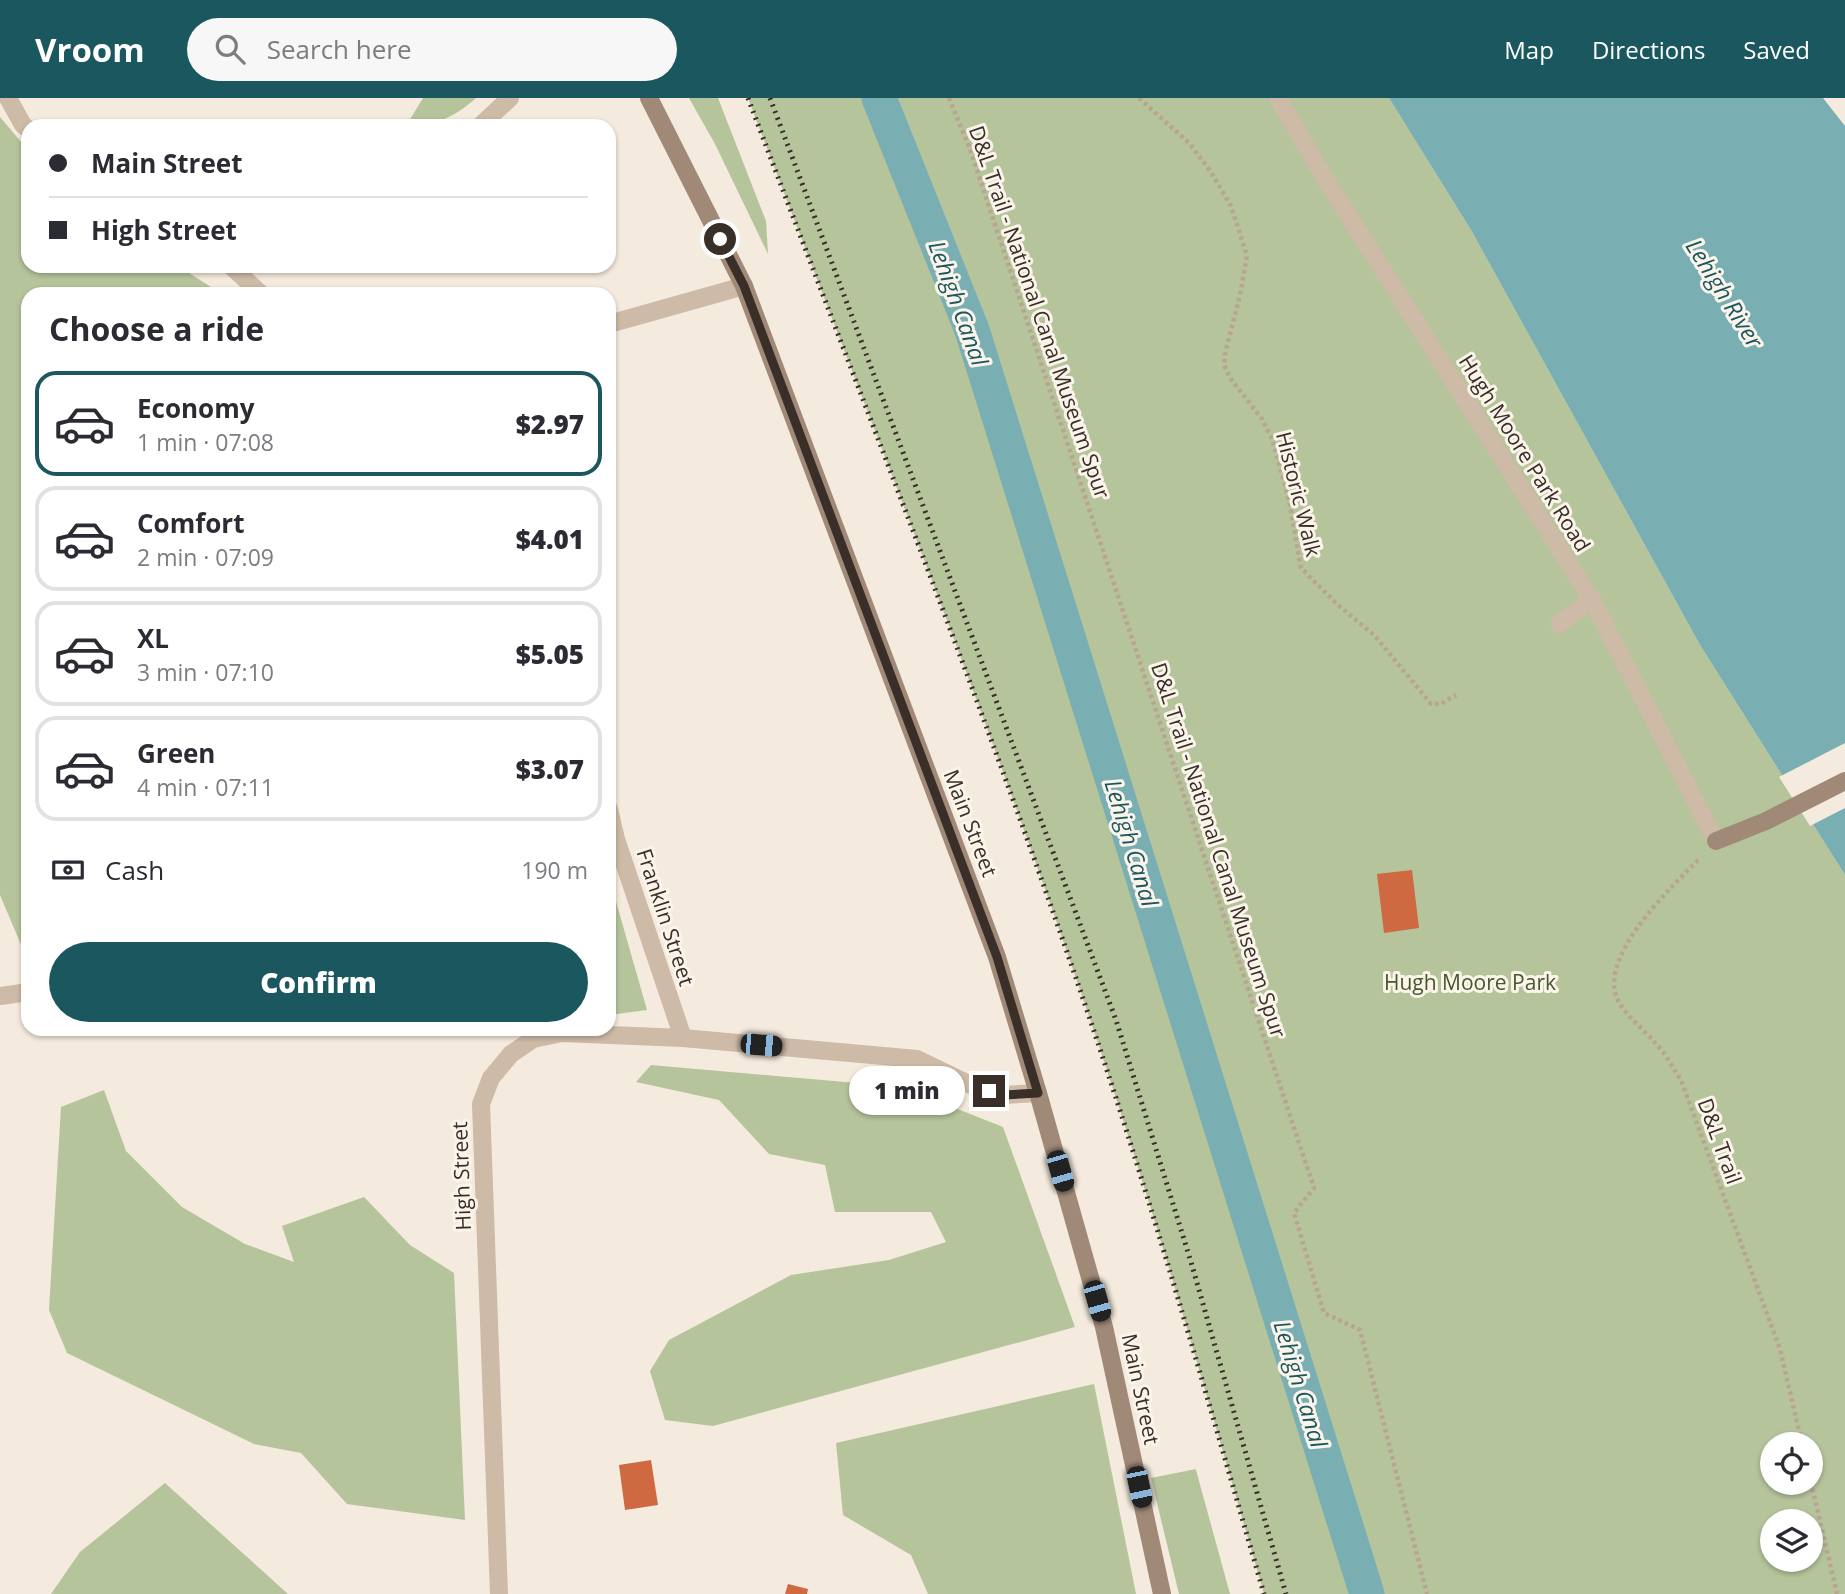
<!DOCTYPE html>
<meta charset="utf-8">
<style>
body{margin:0;font-family:"Open Sans",sans-serif;background:#f7f7f7;color:#2b2b33;height:100vh;display:flex;flex-direction:column;font-size:26px;white-space:nowrap}
*{box-sizing:border-box;margin:0}
p{font-size:23px;color:#7c7c81}
.icon{flex:none;width:38px;height:38px;fill:none;stroke:currentColor;stroke-width:2;stroke-linecap:round;stroke-linejoin:round}
.map{position:relative;flex:1;overflow:hidden}
.sheet{position:absolute;left:21px;top:189px;width:595px;height:749px;display:flex;flex-direction:column;background:#fff;border-radius:21px;box-shadow:0 2px 5px #0004}
.sheet>*{flex:none}
.banner{position:absolute;left:21px;top:21px;width:595px;height:154px;border-radius:21px;box-shadow:0 2px 5px #0004;display:grid;align-content:center;height:154px;padding:0 28px;background:#fff}
.fabs{position:absolute;left:1760px;top:1334px;display:grid;gap:14px}
.fabs a{display:grid;place-items:center;width:63px;height:63px;border-radius:50%;background:#fff;box-shadow:0 2px 5px #0004;font-size:35px}
.end{position:absolute;width:32px;height:32px;margin:-16px;border:9px solid #392e28;background:#fff;box-shadow:0 0 0 4px #fff}
.from{border-radius:50%}
.bubble{position:absolute;height:49px;border-radius:24px;background:#fff;box-shadow:0 2px 5px #0004;font-size:23px;font-weight:800;line-height:49px;text-align:center}
.car{position:absolute;width:21px;height:42px;margin:-21px -10px;border-radius:9px;box-shadow:0 0 5px 2px #0007;background:linear-gradient(#222 24%,#8ab4d8 0 40%,#222 0 76%,#8ab4d8 0 86%,#222 0)}
.banner b{display:flex;align-items:center;gap:24px;height:66px;font-size:26px}
.banner b+b{border-top:2px solid #e1e1e2}
.banner i{width:18px;height:18px;background:#2b2b33}
ul{padding:0;list-style:none}
li{display:flex;align-items:center;gap:21px;height:105px;margin:0 14px 10px;padding:0 14px;border:4px solid #e1e1e2;border-radius:21px}
li div{flex:1}
li b{display:block;font-size:26px}
li em{font-style:normal;font-weight:800}
li.on{border-color:#1b575e}
li>.icon{width:63px;height:63px;stroke-width:1.5}
h2{padding:0 28px;font-size:32px;line-height:84px}
.pay{display:flex;align-items:center;gap:18px;height:77px;padding:0 28px;font-size:26px}
.pay p{margin-inline-start:auto}
.cta{display:flex;gap:14px;margin-top:auto;padding:14px 28px}
.cta a{flex:1;height:80px;border-radius:42px;background:#1b575e;color:#fff;font-size:28px;font-weight:800;line-height:80px;text-align:center}
header{display:flex;align-items:center;gap:42px;box-sizing:border-box;height:98px;padding:0 35px;background:#1b575e;color:#fff}
header strong{font-size:33px}
nav{display:flex;gap:38px;margin-inline-start:auto;font-size:24px}
.search{width:490px;height:63px;background:#f7f7f7;display:flex;align-items:center;gap:18px;box-sizing:border-box;padding:0 24px;border-radius:38px;color:#7c7c81;font-size:26px}
.map>svg:first-child{display:block}
.green{fill:#b5c49b;fill-rule:evenodd}
.water{fill:#79aeb3}
.pier{fill:#f4eadd}
.lines{fill:none;stroke-linecap:round;stroke-linejoin:round}
.canal{stroke:#79aeb3;stroke-width:35}
.building{fill:#ce6941}
.path{stroke:#b9a491;stroke-width:4.5;stroke-dasharray:3.5 3.5;stroke-linecap:butt}
.lane{stroke:#cdbaa7;stroke-width:18}
.street{stroke:#cdbaa7;stroke-width:18}
.secondary{stroke:#a18978;stroke-width:18}
.rail{stroke:#392e28;stroke-width:5;stroke-dasharray:2 5;stroke-linecap:butt}
.route{stroke:#392e28;stroke-width:9}
.labels{text-anchor:middle;dominant-baseline:central;stroke-width:6;stroke-linejoin:round;paint-order:stroke}
.street-label{font-size:21px;fill:#392e28;stroke:#fbf4ea}
.park-label{font-size:21px;fill:#46592a;stroke:#fbf4ea}
.water-label{font-size:23px;font-style:italic;fill:#1b575e;stroke:#fbf4ea}
</style>
<header>
<strong>Vroom</strong>
<div class="search"><svg class="icon" aria-label="search" viewBox="0 0 24 24"><circle cx="10" cy="10" r="6"/><path d="M15 15l6 6"/></svg>Search here</div>
<nav><a>Map</a><a>Directions</a><a>Saved</a></nav>
</header>
<div class="map">
<svg width="1845" height="1496" viewBox="0 0 1845 1496">
<rect width="100%" height="100%" fill="#f4eadd"/>
<!-- green -->
<g class="green">
<path d="M423 0H476C454 19 436 28 406 28Z"/>
<polygon points="689,0 718,0 766,123 768,156 715,46"/>
<path d="M748 0H1389L1471 132 1700 547 1845 777V1496H1264C1211 1312 1159 1129 1099 948 992 628 867 315 748 0ZM1773 1346H1811V1384H1773ZM1773 1423H1811V1461H1773Z"/>
<polygon points="0,19 28,52 28,168 178,168 222,196 28,196 28,847 22,849 0,797"/>
<polygon points="609,779 647,912 609,917"/>
<polygon points="651,967 902,989 1003,1029 1075,1229 713,1328 665,1322 650,1273 669,1242 791,1177 889,1162 946,1144 931,1114 835,1114 825,1067 769,1056 719,1002 636,984"/>
<polygon points="104,992 126,1053 182,1109 245,1146 294,1164 282,1128 364,1099 410,1147 454,1175 465,1422 347,1406 301,1355 254,1346 67,1255 49,1212 61,1009"/>
<polygon points="1094,1286 1136,1496 928,1496 911,1457 843,1417 836,1345"/>
<polygon points="1196,1371 1196,1372 1230,1496 1179,1496 1151,1380"/>
<polygon points="165,1385 288,1496 51,1496 80,1454"/>
</g>
<!-- water -->
<polygon class="water" points="1389,0 1823,0 1845,28 1845,777 1700,547 1471,132"/>
<!-- pier -->
<polygon class="pier" points="1845,645 1845,710 1810,728 1779,679"/>
<g class="lines">
<!-- canal -->
<polyline class="canal" points="879,0 972,232 1367,1496"/>
</g>
<!-- building -->
<g class="building">
<polygon points="1412,772 1419,830 1384,835 1377,776"/>
<polygon points="651,1362 658,1407 625,1412 619,1367"/>
<polygon points="788,1486 808,1491 807,1496 785,1496"/>
</g>
<g class="lines">
<!-- path -->
<g class="path">
<polyline points="949,0 970,51 1314,1090 1294,1115 1324,1215 1360,1232 1427,1496"/>
<polyline points="1139,0 1189,45 1211,74 1231,108 1247,158 1240,197 1225,256 1224,267 1230,280 1262,321 1272,341 1289,402 1301,470 1337,506 1375,538 1431,606 1441,606 1456,597"/>
<path d="M1698 762C1671 790 1592 863 1620 906 1629 920 1645 933 1656 946 1666 956 1673 970 1681 982L1780 1251 1802 1346"/>
<polyline points="1811,1384 1837,1496"/>
</g>
<!-- lane -->
<g class="lane">
<polyline points="609,226 744,188"/>
<polyline points="1559,526 1592,502"/>
<polyline points="0,898 28,894"/>
</g>
<!-- street -->
<g class="street">
<polyline points="8,0 23,27 28,31"/>
<polyline points="1278,0 1324,79 1592,502 1716,743"/>
<polyline points="480,28 510,0"/>
<polyline points="231,168 261,196"/>
<polyline points="609,711 616,741 683,940"/>
<polyline points="499,1496 481,1006 491,980 511,956 533,941 562,935 683,940 917,961 975,989 1004,997 1038,995"/>
</g>
<!-- secondary -->
<g class="secondary">
<polyline points="649,0 744,188 997,859 1038,995 1104,1229 1162,1496"/>
<polyline points="1716,743 1766,723 1845,683"/>
</g>
<!-- rail -->
<g class="rail">
<path d="M748 0C867 315 992 628 1099 948 1159 1129 1211 1312 1264 1496"/>
<polyline points="770,0 1116,922 1191,1164 1286,1496"/>
</g>
</g>
<g class="lines">
<!-- route -->
<polyline class="route" points="720,141 744,188 997,859 1038,995 1004,997 989,993"/>
</g>
<g class="labels">
<!-- street labels -->
<g class="street-label">
<text transform="translate(1040 214) rotate(71)">D&amp;L Trail - National Canal Museum Spur</text>
<text transform="translate(1525 355) rotate(58)">Hugh Moore Park Road</text>
<text transform="translate(1299 396) rotate(76)">Historic Walk</text>
<text transform="translate(971 725) rotate(69)">Main Street</text>
<text transform="translate(1219 752) rotate(72)">D&amp;L Trail - National Canal Museum Spur</text>
<text transform="translate(666 819) rotate(72)">Franklin Street</text>
<text transform="translate(1720 1043) rotate(70)">D&amp;L Trail</text>
<text transform="translate(461 1078) rotate(-92)">High Street</text>
<text transform="translate(1141 1291) rotate(78)">Main Street</text>
</g>
<!-- park labels -->
<g class="park-label">
<text x="1470" y="884">Hugh Moore Park</text>
</g>
<!-- water labels -->
<g class="water-label">
<text transform="translate(1725 195) rotate(58)">Lehigh River</text>
<text transform="translate(959 205) rotate(70)">Lehigh Canal</text>
<text transform="translate(1132 745) rotate(73)">Lehigh Canal</text>
<text transform="translate(1301 1286) rotate(73)">Lehigh Canal</text>
</g>
</g>
</svg>
<div class="fabs">
<a><svg class="icon" aria-label="locate" viewBox="0 0 24 24"><circle cx="12" cy="12" r="6"/><path d="M12 2v4M12 18v4M2 12h4M18 12h4"/></svg></a>
<a><svg class="icon" aria-label="layers" viewBox="0 0 24 24"><path d="M12 4l9 5-9 5-9-5zM3 14l9 5 9-5"/></svg></a>
</div>
<i class="end from" style="left:720px;top:141px"></i>
<i class="end" style="left:989px;top:993px"></i>
<div class="bubble" style="left:849px;top:968px;width:116px">1 min</div>
<i class="car" style="left:761px;top:947px;rotate:95deg"></i>
<i class="car" style="left:1060px;top:1073px;rotate:164deg"></i>
<i class="car" style="left:1097px;top:1203px;rotate:164deg"></i>
<i class="car" style="left:1139px;top:1389px;rotate:168deg"></i>
<div class="banner">
<b><i class="from"></i>Main Street</b>
<b><i></i>High Street</b>
</div>
<section class="sheet">
<h2>Choose a ride</h2>
<ul>
<li class="on"><svg class="icon" aria-label="car" viewBox="0 0 24 24"><path d="M5 17H2v-5l4-1 3-4h7l3 4 3 1v5h-3M9 17h6M6 11h13"/><circle cx="7" cy="17" r="2"/><circle cx="17" cy="17" r="2"/></svg><div><b>Economy</b><p>1 min · 07:08</p></div><em>$2.97</em></li>
<li><svg class="icon" aria-label="car" viewBox="0 0 24 24"><path d="M5 17H2v-5l4-1 3-4h7l3 4 3 1v5h-3M9 17h6M6 11h13"/><circle cx="7" cy="17" r="2"/><circle cx="17" cy="17" r="2"/></svg><div><b>Comfort</b><p>2 min · 07:09</p></div><em>$4.01</em></li>
<li><svg class="icon" aria-label="car" viewBox="0 0 24 24"><path d="M5 17H2v-5l4-1 3-4h7l3 4 3 1v5h-3M9 17h6M6 11h13"/><circle cx="7" cy="17" r="2"/><circle cx="17" cy="17" r="2"/></svg><div><b>XL</b><p>3 min · 07:10</p></div><em>$5.05</em></li>
<li><svg class="icon" aria-label="car" viewBox="0 0 24 24"><path d="M5 17H2v-5l4-1 3-4h7l3 4 3 1v5h-3M9 17h6M6 11h13"/><circle cx="7" cy="17" r="2"/><circle cx="17" cy="17" r="2"/></svg><div><b>Green</b><p>4 min · 07:11</p></div><em>$3.07</em></li>
</ul>
<div class="pay"><svg class="icon" aria-label="cash" viewBox="0 0 24 24"><path d="M3 7h18v10H3z"/><circle cx="12" cy="12" r="2"/></svg>Cash<p>190 m</p></div>
<div class="cta"><a>Confirm</a></div>
</section>
</div>
